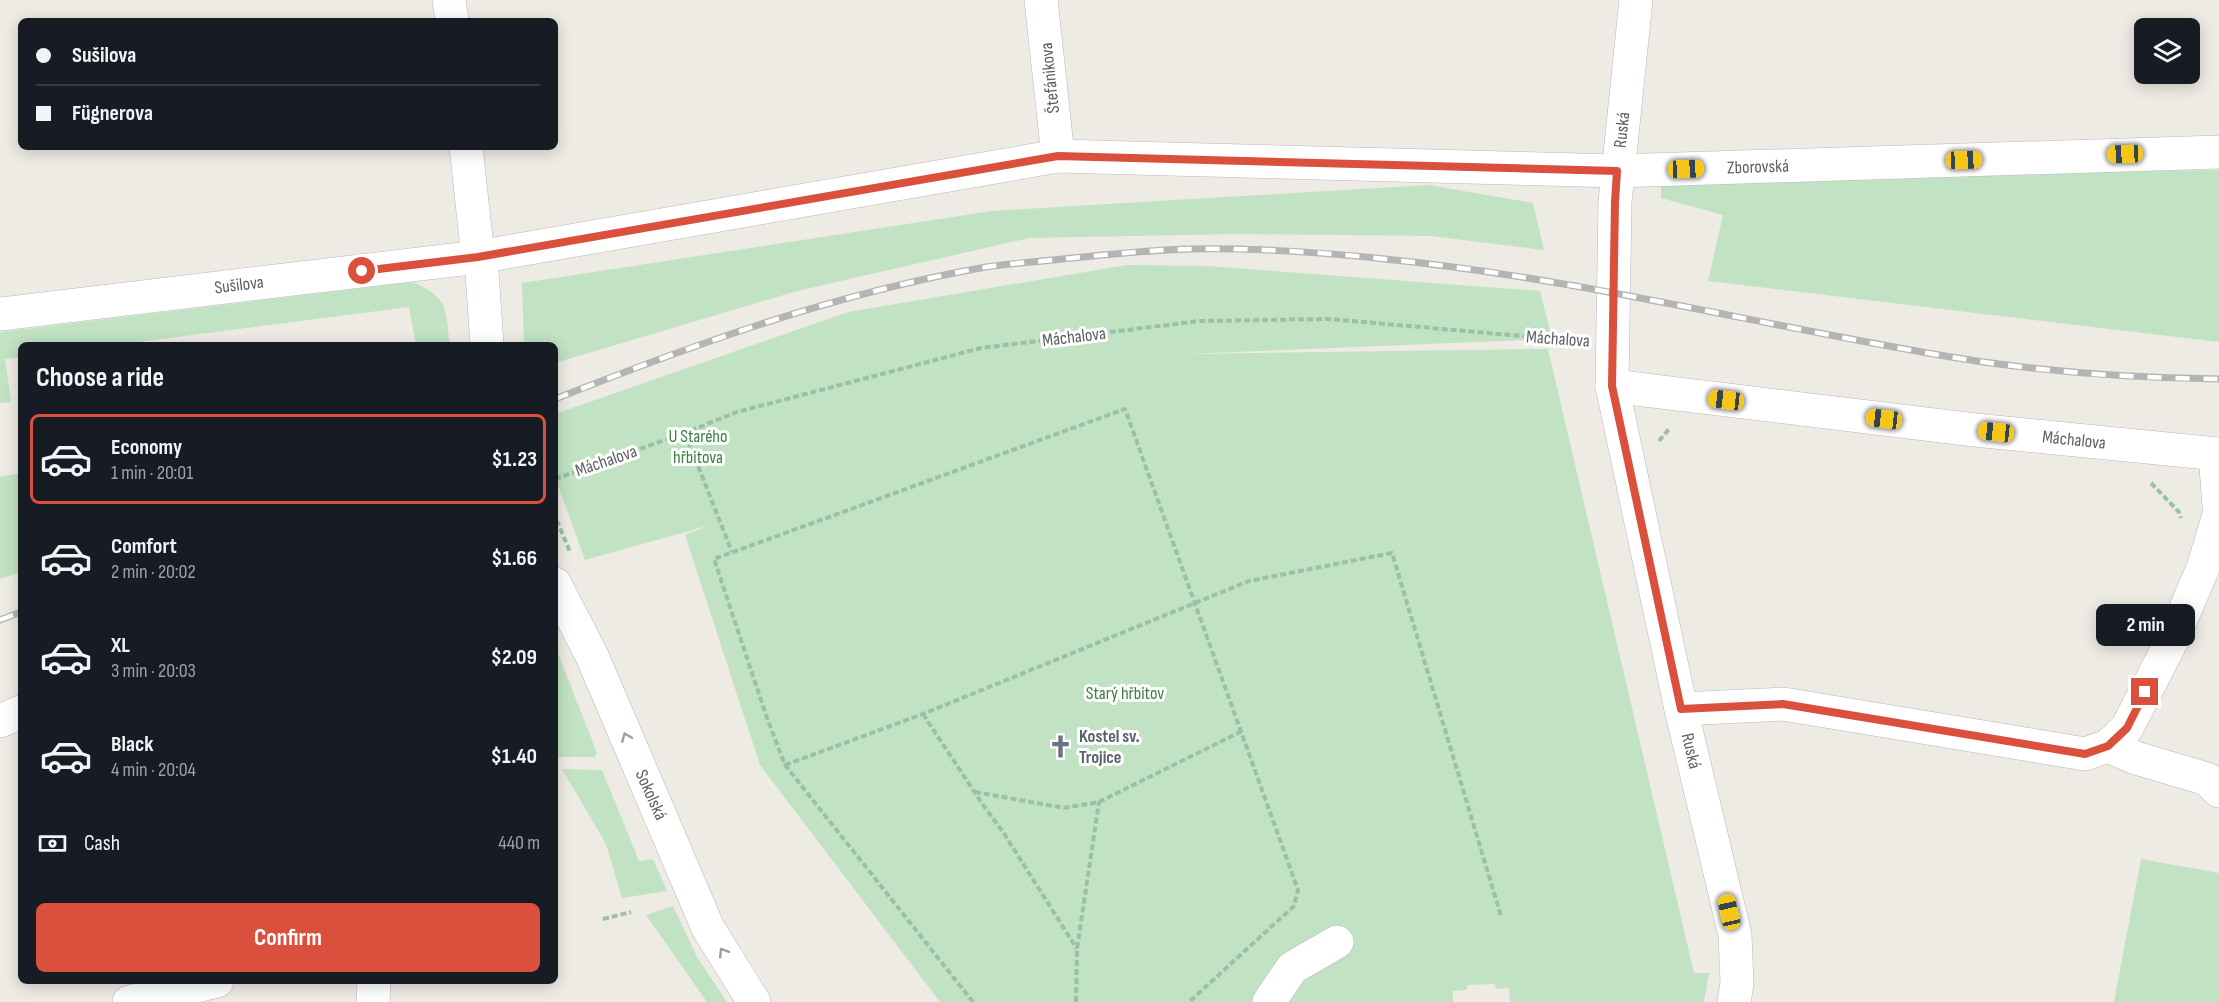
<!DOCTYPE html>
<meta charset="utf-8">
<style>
body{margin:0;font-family:"Sofia Sans Condensed",sans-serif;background:#242831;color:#f1f3f6;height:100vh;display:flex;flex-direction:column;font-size:22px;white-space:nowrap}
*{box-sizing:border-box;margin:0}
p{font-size:20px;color:#9ea1a6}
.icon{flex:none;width:33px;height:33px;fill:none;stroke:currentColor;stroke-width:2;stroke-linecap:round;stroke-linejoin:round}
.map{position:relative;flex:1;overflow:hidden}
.panel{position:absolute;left:18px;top:342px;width:540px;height:642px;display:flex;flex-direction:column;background:#171b24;border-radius:9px;box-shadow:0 3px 15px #0003}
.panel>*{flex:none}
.guide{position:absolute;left:18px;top:18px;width:540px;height:132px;border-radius:9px;box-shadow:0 3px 15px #0003;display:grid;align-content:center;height:132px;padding:0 18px;background:#171b24}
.controls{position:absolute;left:2134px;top:18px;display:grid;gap:12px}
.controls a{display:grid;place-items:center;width:66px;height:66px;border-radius:9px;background:#171b24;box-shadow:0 3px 15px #0003;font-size:30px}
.end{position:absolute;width:27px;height:27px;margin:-14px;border:8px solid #da503c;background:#fff;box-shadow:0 0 0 3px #fff}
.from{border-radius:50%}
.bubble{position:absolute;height:42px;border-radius:9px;background:#171b24;box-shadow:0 3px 15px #0003;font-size:20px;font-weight:700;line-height:42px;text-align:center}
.car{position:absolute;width:18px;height:36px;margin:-18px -9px;border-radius:8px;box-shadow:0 0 4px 2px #0007;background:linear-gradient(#f5c518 24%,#345 0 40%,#f5c518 0 76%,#345 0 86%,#f5c518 0)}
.guide b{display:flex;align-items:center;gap:21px;height:57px;font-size:22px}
.guide b+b{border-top:2px solid #363941}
.guide i{width:15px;height:15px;background:#f1f3f6}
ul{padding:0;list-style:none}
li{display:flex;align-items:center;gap:18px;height:90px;margin:0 12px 9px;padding:0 6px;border:3px solid transparent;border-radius:9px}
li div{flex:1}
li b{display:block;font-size:22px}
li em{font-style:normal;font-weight:700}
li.selected{border-color:#da503c}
li>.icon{width:54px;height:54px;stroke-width:1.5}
h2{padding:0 18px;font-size:27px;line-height:72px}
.pay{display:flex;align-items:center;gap:15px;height:66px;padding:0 18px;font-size:22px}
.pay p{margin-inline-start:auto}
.action{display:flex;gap:12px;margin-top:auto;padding:12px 18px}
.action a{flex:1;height:69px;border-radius:9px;background:#da503c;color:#fff;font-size:24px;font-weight:700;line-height:69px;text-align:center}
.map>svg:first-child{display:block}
.green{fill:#c1e2c3}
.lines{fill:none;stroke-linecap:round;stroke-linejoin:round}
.minor-casing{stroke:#b5b8bc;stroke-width:34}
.path{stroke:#9ac0a7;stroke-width:4;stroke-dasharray:6 3;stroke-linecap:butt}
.minor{stroke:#fff;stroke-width:33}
.rail-casing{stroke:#b3b4b4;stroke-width:7}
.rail{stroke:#fff;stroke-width:4.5;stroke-dasharray:14;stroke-linecap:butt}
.oneway{stroke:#9d9ea1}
.route{stroke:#da503c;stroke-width:8}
.labels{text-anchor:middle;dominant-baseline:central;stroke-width:6;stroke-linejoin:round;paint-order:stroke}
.street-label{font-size:18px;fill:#5b5e62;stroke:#fff}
.park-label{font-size:18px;fill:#3c8143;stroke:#fff}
.worship-label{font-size:18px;font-weight:bold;fill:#5b616d;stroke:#fff;text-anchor:start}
</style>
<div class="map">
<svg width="2219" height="1002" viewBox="0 0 2219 1002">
<rect width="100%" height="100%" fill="#edebe3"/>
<!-- green -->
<g class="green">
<polygon points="2219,170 2219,342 1708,281 1723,215 1661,198 1661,178"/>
<polygon points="1428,185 1533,203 1544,250 1432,236 1234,234 1029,238 797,291 555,363 555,345 524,345 522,283 992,211"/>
<polygon points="1127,265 1207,266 1540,291 1552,339 1185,354 1548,349 1694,973 1709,973 1704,1002 1516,1002 1510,1001 1509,988 1496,989 1495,984 1467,985 1467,990 1453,991 1453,1002 940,1002 760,765 685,535 710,525 585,560 555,477 555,414 848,312"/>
<path d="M413 282C450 300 445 307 450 345H416L409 307 115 345H21V357L5 359 11 402 0 403V332Z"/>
<polygon points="21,473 21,572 0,579 0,477"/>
<polygon points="555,646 597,753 594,757 555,757"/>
<polygon points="562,769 602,770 639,861 653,859 667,891 622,898 606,844"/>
<polygon points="2141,859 2219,873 2219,1002 2114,1002"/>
<polygon points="673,906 697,957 727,1002 707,1002 646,915"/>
</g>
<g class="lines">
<defs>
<g id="minor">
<polyline points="449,0 452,21"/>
<polyline points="1041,0 1058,156"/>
<polyline points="1636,0 1615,202 1612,386 1681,709 1735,935 1737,983 1734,1002"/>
<polyline points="466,147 478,257 482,273 487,345"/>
<polyline points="0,314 478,257 1058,156 1617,171 2219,152"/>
<polyline points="1612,386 1975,430 2219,454"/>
<polyline points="2215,454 2219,506"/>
<polyline points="555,584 592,656 708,928 754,1002"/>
<polyline points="1681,709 1783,704 2085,754 2108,746 2127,728 2173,638 2203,568 2219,515"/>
<polyline points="0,721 21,712"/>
<polyline points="2108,746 2136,758 2207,779 2219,791"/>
<polyline points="129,1002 217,981"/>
<polyline points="373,1002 374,981"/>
<polyline points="1269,1002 1292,968 1337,942"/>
</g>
</defs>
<!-- minor casing -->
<use href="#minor" class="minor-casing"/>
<!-- path -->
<g class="path">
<polyline points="685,433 732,552"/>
<polyline points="1659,441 1669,429"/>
<polyline points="555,479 685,433 737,412 981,348 1200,321 1329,319 1579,341"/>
<polyline points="2151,483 2179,512 2181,518"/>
<polyline points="555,524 558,523 570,552"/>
<polyline points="923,714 983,805 1003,832 1077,949"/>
<polyline points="785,765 923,714 1249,581 1392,553 1501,916"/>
<polyline points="975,792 1064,808 1099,802 1242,731"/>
<polyline points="603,919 631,912"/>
<polyline points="973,1002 785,765 767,718 714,559 1125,409 1298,890 1294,906 1189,1002"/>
<polyline points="1076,1002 1077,949 1099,802"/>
</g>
<!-- minor -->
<use href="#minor" class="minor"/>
<defs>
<g id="rail">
<path d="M555 399C695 344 837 293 986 267 1011 263 1037 262 1062 259 1104 255 1147 250 1190 249 1255 248 1321 252 1385 259 1566 277 1743 321 1922 352 2020 370 2120 378 2219 379"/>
<polyline points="0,620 21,612"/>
</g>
</defs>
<!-- rail casing -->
<use href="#rail" class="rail-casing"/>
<!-- rail -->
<use href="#rail" class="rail"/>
</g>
<!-- one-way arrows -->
<defs><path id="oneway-chevron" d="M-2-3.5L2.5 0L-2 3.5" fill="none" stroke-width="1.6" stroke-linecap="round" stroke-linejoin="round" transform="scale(1.5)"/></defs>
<g class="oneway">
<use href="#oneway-chevron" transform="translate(626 737) rotate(-112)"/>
<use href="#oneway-chevron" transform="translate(723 952) rotate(-122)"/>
</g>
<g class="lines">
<!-- route -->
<polyline class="route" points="362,271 478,257 1058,156 1617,171 1615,202 1612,386 1681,709 1783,704 2085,754 2108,746 2127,728 2145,692"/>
</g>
<!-- icons -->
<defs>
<symbol id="church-bare" viewBox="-9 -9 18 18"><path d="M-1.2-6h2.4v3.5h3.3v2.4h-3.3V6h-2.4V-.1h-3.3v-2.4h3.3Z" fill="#6b7280" stroke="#fff" stroke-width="2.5" paint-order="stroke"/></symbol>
</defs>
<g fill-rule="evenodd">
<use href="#church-bare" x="1044" y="730" width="33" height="33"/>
</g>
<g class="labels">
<!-- street labels -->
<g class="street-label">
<text transform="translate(1050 78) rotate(-96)">Štefánikova</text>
<text transform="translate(1622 130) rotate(-84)">Ruská</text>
<text transform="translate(1758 167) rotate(-2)">Zborovská</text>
<text transform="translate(239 285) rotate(-7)">Sušilova</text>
<text transform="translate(1074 337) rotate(-7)">Máchalova</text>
<text transform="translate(1558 339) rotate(4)">Máchalova</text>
<text transform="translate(2074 440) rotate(6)">Máchalova</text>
<text transform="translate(606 461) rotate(-19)">Máchalova</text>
<text transform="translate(1691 751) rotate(77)">Ruská</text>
<text transform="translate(651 795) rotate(66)">Sokolská</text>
</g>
<!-- park labels -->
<g class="park-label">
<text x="698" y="436">U Starého<tspan x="698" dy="21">hřbitova</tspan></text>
<text x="1125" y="693">Starý hřbitov</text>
</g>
<!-- worship labels -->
<g class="worship-label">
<text x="1079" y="736">Kostel sv.<tspan x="1079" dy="21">Trojice</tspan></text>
</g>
</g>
</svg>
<div class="controls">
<a><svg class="icon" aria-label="layers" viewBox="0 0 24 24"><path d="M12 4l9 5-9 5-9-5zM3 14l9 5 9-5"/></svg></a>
</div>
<i class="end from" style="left:362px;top:271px"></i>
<i class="end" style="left:2145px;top:692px"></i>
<div class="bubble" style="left:2096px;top:604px;width:99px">2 min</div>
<i class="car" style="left:2125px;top:154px;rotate:268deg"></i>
<i class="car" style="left:1964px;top:160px;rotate:88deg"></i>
<i class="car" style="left:1686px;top:169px;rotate:88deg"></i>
<i class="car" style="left:1726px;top:400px;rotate:277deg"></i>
<i class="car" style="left:1884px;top:419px;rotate:277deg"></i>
<i class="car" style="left:1996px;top:432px;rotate:276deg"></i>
<i class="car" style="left:1729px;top:912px;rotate:347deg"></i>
<div class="guide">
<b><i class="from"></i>Sušilova</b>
<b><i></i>Fügnerova</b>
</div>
<section class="panel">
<h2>Choose a ride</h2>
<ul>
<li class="selected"><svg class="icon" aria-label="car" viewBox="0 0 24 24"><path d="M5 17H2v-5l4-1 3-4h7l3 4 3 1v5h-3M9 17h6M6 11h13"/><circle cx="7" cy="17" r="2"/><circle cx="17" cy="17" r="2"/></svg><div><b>Economy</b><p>1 min · 20:01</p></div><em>$1.23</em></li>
<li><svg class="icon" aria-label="car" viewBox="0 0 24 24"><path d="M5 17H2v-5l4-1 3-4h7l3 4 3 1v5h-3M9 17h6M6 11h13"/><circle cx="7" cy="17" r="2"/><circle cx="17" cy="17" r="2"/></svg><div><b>Comfort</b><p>2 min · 20:02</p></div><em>$1.66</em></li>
<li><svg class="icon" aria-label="car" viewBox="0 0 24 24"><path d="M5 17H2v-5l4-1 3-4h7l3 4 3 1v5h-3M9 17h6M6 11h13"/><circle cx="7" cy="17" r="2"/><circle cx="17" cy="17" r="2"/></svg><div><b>XL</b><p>3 min · 20:03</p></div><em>$2.09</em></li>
<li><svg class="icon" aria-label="car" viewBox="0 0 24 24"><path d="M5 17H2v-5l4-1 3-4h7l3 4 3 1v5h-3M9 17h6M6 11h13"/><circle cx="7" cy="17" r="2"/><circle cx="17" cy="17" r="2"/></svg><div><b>Black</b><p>4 min · 20:04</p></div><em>$1.40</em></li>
</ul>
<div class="pay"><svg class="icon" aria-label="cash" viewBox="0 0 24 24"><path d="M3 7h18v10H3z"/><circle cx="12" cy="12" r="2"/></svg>Cash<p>440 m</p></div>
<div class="action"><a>Confirm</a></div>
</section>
</div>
